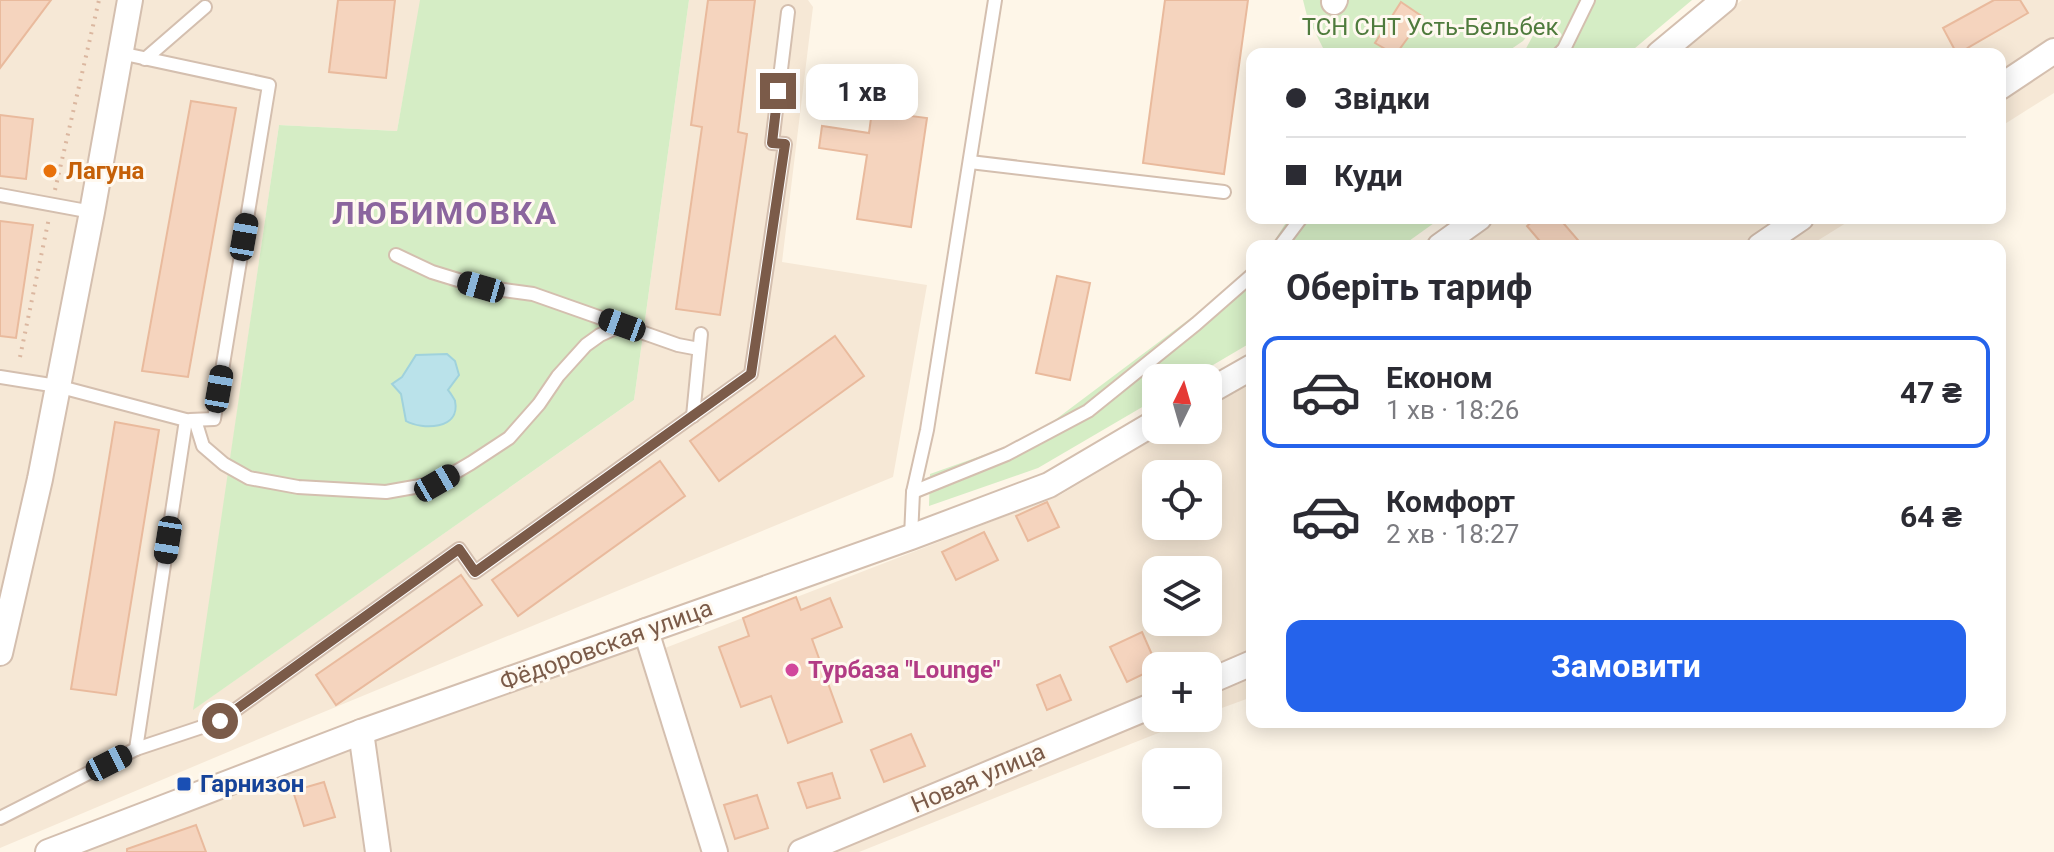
<!DOCTYPE html>
<html lang="uk">
<meta charset="utf-8">
<style>
body{margin:0;font-family:Roboto,sans-serif;background:#f7f7f7;color:#2b2b33;height:100vh;display:flex;flex-direction:column;font-size:30px;white-space:nowrap}
*{box-sizing:border-box;margin:0}
p{font-size:26px;color:#7c7c81}
.icon{flex:none;width:44px;height:44px;fill:none;stroke:currentColor;stroke-width:2;stroke-linecap:round;stroke-linejoin:round}
.map{position:relative;flex:1;overflow:hidden}
.drawer{position:absolute;left:1246px;top:240px;width:760px;height:488px;display:flex;flex-direction:column;background:#fff;border-radius:16px;box-shadow:0 4px 20px #0003}
.drawer>*{flex:none}
.guide{position:absolute;left:1246px;top:48px;width:760px;height:176px;border-radius:16px;box-shadow:0 4px 20px #0003;display:grid;align-content:center;height:176px;padding:0 40px;background:#fff}
.needle{width:52px;rotate:5deg}
.tools{position:absolute;left:1142px;top:364px;display:grid;gap:16px}
.tools a{display:grid;place-items:center;width:80px;height:80px;border-radius:16px;background:#fff;box-shadow:0 4px 20px #0003;font-size:40px}
.end{position:absolute;width:36px;height:36px;margin:-18px;border:10px solid #7b5b49;background:#fff;box-shadow:0 0 0 4px #fff}
.from{border-radius:50%}
.bubble{position:absolute;height:56px;border-radius:16px;background:#fff;box-shadow:0 4px 20px #0003;font-size:26px;font-weight:700;line-height:56px;text-align:center}
.car{position:absolute;width:24px;height:48px;margin:-24px -12px;border-radius:10px;box-shadow:0 0 6px 2px #0007;background:linear-gradient(#222 24%,#8ab4d8 0 40%,#222 0 76%,#8ab4d8 0 86%,#222 0)}
.guide b{display:flex;align-items:center;gap:28px;height:76px;font-size:30px}
.guide b+b{border-top:2px solid #e1e1e2}
.guide i{width:20px;height:20px;background:#2b2b33}
ul{padding:0;list-style:none}
li{display:flex;align-items:center;gap:24px;height:112px;margin:0 16px 12px;padding:0 24px;border:4px solid transparent;border-radius:16px}
li div{flex:1}
li b{display:block;font-size:30px}
li em{font-style:normal;font-weight:700}
li.active{border-color:#2563eb}
li>.icon{width:72px;height:72px;stroke-width:1.5}
h2{padding:0 40px;font-size:36px;line-height:96px}
.primary-button{display:flex;gap:16px;margin-top:auto;padding:16px 40px}
.primary-button a{flex:1;height:92px;border-radius:16px;background:#2563eb;color:#fff;font-size:32px;font-weight:700;line-height:92px;text-align:center}
.map>svg:first-child{display:block}
.residential{fill:#f6e8d6;fill-rule:evenodd}
.green{fill:#d5edc5}
.water{fill:#bae2ea;stroke:#a0d2dc;stroke-width:2}
.building{fill:#f5d4be;stroke:#e9ba9d;stroke-width:2}
.lines{fill:none;stroke-linecap:round;stroke-linejoin:round}
.service-casing{stroke:#d4bfaf;stroke-width:16}
.minor-casing{stroke:#d4bfaf;stroke-width:28}
.path{stroke:#dbb7a0;stroke-width:4;stroke-dasharray:2 6;stroke-linecap:butt}
.service{stroke:#fff;stroke-width:12}
.minor{stroke:#fff;stroke-width:24}
.route{stroke:#7b5b49;stroke-width:10}
.food-dot{fill:#e8710a;stroke:#fff9f0;stroke-width:3}
.hotel-dot{fill:#d1479c;stroke:#fff9f0;stroke-width:3}
.transit-dot{fill:#1a4fb4;stroke:#fff9f0;stroke-width:3}
.labels{text-anchor:middle;dominant-baseline:central;stroke-width:6;stroke-linejoin:round;paint-order:stroke}
.park-label{font-size:24px;fill:#4f7b3d;stroke:#fff9f0}
.food-label{font-size:24px;font-weight:bold;fill:#c56008;stroke:#fff9f0;text-anchor:start}
.street-label{font-size:24px;fill:#7b5b49;stroke:#fff9f0}
.hotel-label{font-size:24px;font-weight:bold;fill:#b23c85;stroke:#fff9f0;text-anchor:start}
.transit-label{font-size:24px;font-weight:bold;fill:#164399;stroke:#fff9f0;text-anchor:start}
.district-label{font-size:32px;font-weight:bold;letter-spacing:2px;fill:#8b659e;stroke:#fff9f0}
</style>
<div class="map">
<svg width="2054" height="852" viewBox="0 0 2054 852">
<rect width="100%" height="100%" fill="#fef6e8"/>
<!-- residential -->
<g class="residential">
<polygon points="0,0 421,0 397,131 279,125 194,709 634,400 689,0 808,0 813,7 782,262 927,285 893,477 285,728 0,848"/>
<polygon points="1742,0 2054,0 2054,93 2000,127 2000,54 1676,54"/>
<polygon points="1500,218 1854,218 1809,246 1461,246"/>
<path d="M1252 381V697L1208 713V666H1156V718H1196L859 852H728L660 650 1060 495 1169 430H1208V407ZM1156 474H1208V526H1156ZM1156 570H1208V622H1156Z"/>
<polygon points="641,644 707,852 71,852 372,739"/>
</g>
<!-- green -->
<g class="green">
<polygon points="420,0 689,0 634,400 193,710 279,125 397,131"/>
<polygon points="1303,0 1692,0 1628,54 1523,54 1544,15 1523,41 1504,54 1326,54 1307,16"/>
<polygon points="1289,218 1441,218 1402,246 1271,246"/>
<polygon points="1252,272 1252,342 1191,378 1156,378 1156,399 1038,468 929,506 930,474 1031,438"/>
</g>
<!-- water -->
<path class="water" d="M447 354 455 361 459 375 448 390C449 391 455 400 455 401 461 430 422 430 406 421L401 394 392 384 402 377 416 355Z"/>
<!-- building -->
<g class="building">
<polygon points="0,0 51,0 0,68"/>
<polygon points="338,0 395,0 386,78 329,72"/>
<polygon points="708,0 755,0 738,132 747,134 720,315 676,309 702,127 691,125"/>
<polygon points="1165,0 1248,0 1224,174 1143,163"/>
<polygon points="1994,0 2020,0 2028,13 1957,54 1943,28"/>
<polygon points="1401,2 1423,17 1396,54 1394,54 1375,43"/>
<polygon points="191,101 236,108 188,377 142,371"/>
<polygon points="872,111 927,118 911,227 857,219 867,155 819,148 822,126 869,133"/>
<polygon points="0,115 33,119 26,179 0,176"/>
<polygon points="1536,218 1559,218 1583,246 1544,246 1527,226"/>
<polygon points="0,221 33,225 16,338 0,336"/>
<polygon points="1057,276 1090,283 1070,380 1036,373"/>
<polygon points="835,336 864,376 719,481 690,441"/>
<polygon points="115,422 159,430 116,695 71,689"/>
<polygon points="660,461 685,496 518,616 492,580"/>
<polygon points="1047,502 1059,527 1028,541 1016,516"/>
<polygon points="984,532 998,560 956,580 942,552"/>
<polygon points="461,575 482,605 336,705 316,675"/>
<polygon points="796,597 801,610 830,598 842,627 812,639 842,722 788,743 771,696 741,707 719,647 749,636 743,618"/>
<polygon points="1142,632 1157,666 1156,668 1127,682 1110,647"/>
<polygon points="1060,675 1071,700 1047,710 1037,685"/>
<polygon points="911,734 925,766 884,782 871,750"/>
<polygon points="832,773 840,798 807,808 798,783"/>
<polygon points="324,782 335,817 304,826 293,791"/>
<polygon points="757,795 768,828 735,839 724,805"/>
<polygon points="196,825 206,852 127,852 127,849"/>
</g>
<g class="lines">
<defs>
<g id="service">
<polyline points="120,53 269,85 214,419 190,420"/>
<polyline points="1559,54 1564,49 1588,0"/>
<polyline points="145,59 205,7"/>
<polyline points="970,162 1224,192"/>
<polyline points="0,195 92,212"/>
<polyline points="1280,246 1301,218"/>
<polyline points="396,255 432,272 481,287 533,294 678,345 699,349"/>
<polyline points="0,377 57,386 186,420 136,749"/>
<polyline points="693,416 701,334"/>
<polyline points="195,420 203,446 224,464 249,478 298,487 386,492 437,483 471,463 509,438 539,404 558,376 586,345 600,335 622,325"/>
<polyline points="913,492 1007,454 1088,411 1196,324 1252,275"/>
<polyline points="911,537 913,492 927,430 995,0"/>
<polyline points="0,818 136,749 220,721 459,549 475,572 751,374 785,144 772,143 788,12"/>
</g>
<g id="minor">
<polyline points="1334,2 1335,0"/>
<polyline points="1659,54 1724,0"/>
<polyline points="2000,87 2054,51"/>
<polyline points="1440,246 1479,218"/>
<polyline points="1760,246 1801,218"/>
<polyline points="1208,392 1252,367"/>
<polyline points="646,631 715,852"/>
<polyline points="0,653 40,479 92,212 130,0"/>
<polyline points="1208,682 1252,663"/>
<polyline points="361,732 378,852"/>
<polyline points="48,852 361,732 911,537 1049,485 1156,422"/>
<polyline points="801,852 1156,704"/>
</g>
</defs>
<!-- service casing -->
<use href="#service" class="service-casing"/>
<!-- minor casing -->
<use href="#minor" class="minor-casing"/>
<!-- path -->
<g class="path">
<polyline points="55,190 99,0"/>
<polyline points="20,357 49,218"/>
</g>
<!-- service -->
<use href="#service" class="service"/>
<!-- minor -->
<use href="#minor" class="minor"/>
</g>
<g class="lines">
<!-- route -->
<polyline class="route" points="220,721 459,549 475,572 751,374 785,144 772,143 778,91"/>
</g>
<!-- markers -->
<circle class="food-dot" cx="50" cy="171" r="8"/>
<circle class="hotel-dot" cx="792" cy="670" r="8"/>
<rect class="transit-dot" x="176" y="776" width="16" height="16" rx="4"/>
<g class="labels">
<!-- park labels -->
<g class="park-label">
<text x="1430" y="27">ТСН СНТ Усть-Бельбек</text>
</g>
<!-- food labels -->
<g class="food-label">
<text x="66" y="171">Лагуна</text>
</g>
<!-- street labels -->
<g class="street-label">
<text transform="translate(606 645) rotate(-20)">Фёдоровская улица</text>
<text transform="translate(978 778) rotate(-23)">Новая улица</text>
</g>
<!-- hotel labels -->
<g class="hotel-label">
<text x="808" y="670">Турбаза "Lounge"</text>
</g>
<!-- transit labels -->
<g class="transit-label">
<text x="200" y="784">Гарнизон</text>
</g>
<!-- district labels -->
<g class="district-label">
<text x="445" y="213">ЛЮБИМОВКА</text>
</g>
</g>
</svg>
<div class="tools">
<a><svg class="needle" viewBox="-14 -14 28 28"><path d="M0-13l5 13h-10z" fill="#e53935"/><path d="M0 13l5-13h-10z" fill="#7c7c81"/></svg></a>
<a><svg class="icon" aria-label="locate" viewBox="0 0 24 24"><circle cx="12" cy="12" r="6"/><path d="M12 2v4M12 18v4M2 12h4M18 12h4"/></svg></a>
<a><svg class="icon" aria-label="layers" viewBox="0 0 24 24"><path d="M12 4l9 5-9 5-9-5zM3 14l9 5 9-5"/></svg></a>
<a>+</a>
<a>−</a>
</div>
<i class="end from" style="left:220px;top:721px"></i>
<i class="end" style="left:778px;top:91px"></i>
<div class="bubble" style="left:806px;top:64px;width:112px">1 хв</div>
<i class="car" style="left:244px;top:237px;rotate:10deg"></i>
<i class="car" style="left:481px;top:287px;rotate:286deg"></i>
<i class="car" style="left:622px;top:325px;rotate:290deg"></i>
<i class="car" style="left:219px;top:389px;rotate:10deg"></i>
<i class="car" style="left:437px;top:483px;rotate:60deg"></i>
<i class="car" style="left:168px;top:540px;rotate:189deg"></i>
<i class="car" style="left:109px;top:763px;rotate:63deg"></i>
<div class="guide">
<b><i class="from"></i>Звідки</b>
<b><i></i>Куди</b>
</div>
<section class="drawer">
<h2>Оберіть тариф</h2>
<ul>
<li class="active"><svg class="icon" aria-label="car" viewBox="0 0 24 24"><path d="M5 17H2v-5l4-1 3-4h7l3 4 3 1v5h-3M9 17h6M6 11h13"/><circle cx="7" cy="17" r="2"/><circle cx="17" cy="17" r="2"/></svg><div><b>Економ</b><p>1 хв · 18:26</p></div><em>47 ₴</em></li>
<li><svg class="icon" aria-label="car" viewBox="0 0 24 24"><path d="M5 17H2v-5l4-1 3-4h7l3 4 3 1v5h-3M9 17h6M6 11h13"/><circle cx="7" cy="17" r="2"/><circle cx="17" cy="17" r="2"/></svg><div><b>Комфорт</b><p>2 хв · 18:27</p></div><em>64 ₴</em></li>
</ul>
<div class="primary-button"><a>Замовити</a></div>
</section>
</div>
